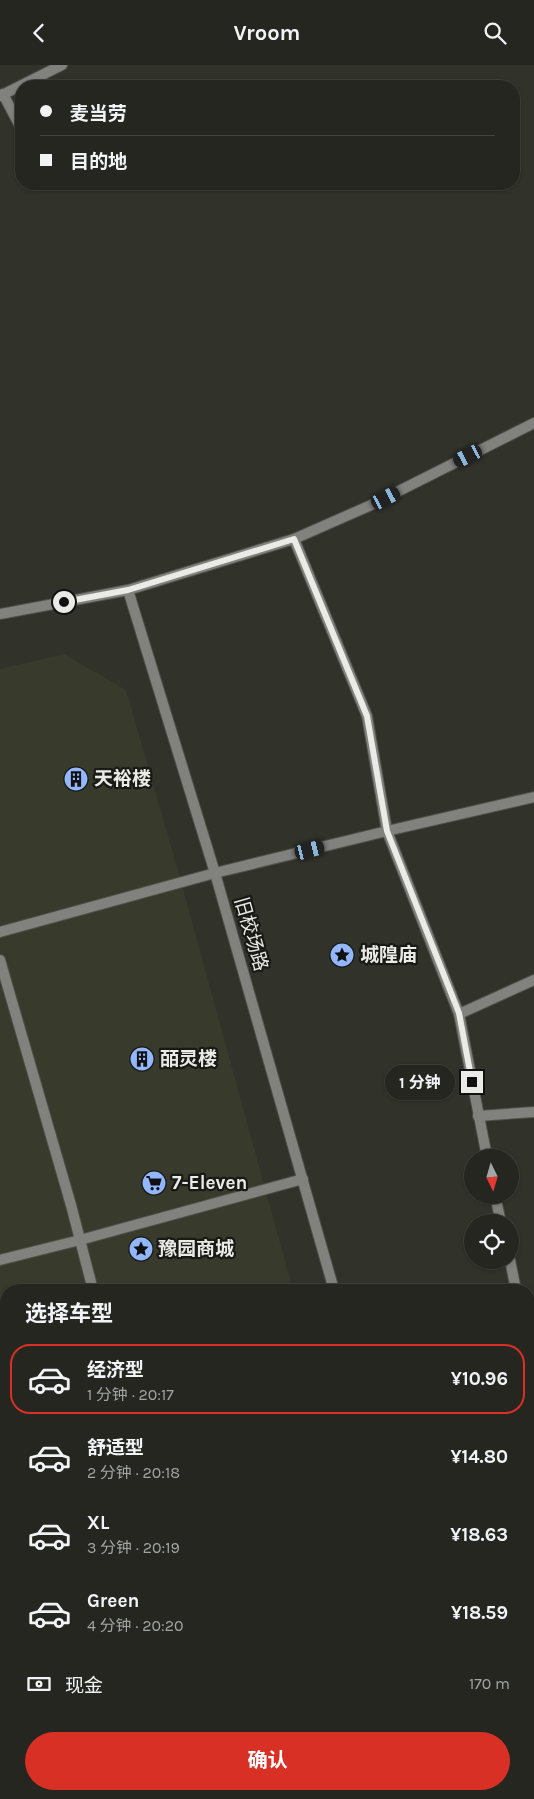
<!DOCTYPE html>
<html lang="zh">
<meta charset="utf-8">
<style>
body{margin:0;font-family:Karla,"Noto Sans SC",sans-serif;background:#2d2e29;color:#f1f3f6;height:100vh;display:flex;flex-direction:column;font-size:19px;white-space:nowrap}
*{box-sizing:border-box;margin:0}
p{font-size:16px;color:#a3a5a5}
.icon{flex:none;width:28px;height:28px;fill:none;stroke:currentColor;stroke-width:2;stroke-linecap:round;stroke-linejoin:round}
.map{position:relative;flex:1;overflow:hidden}
.details{position:absolute;left:0px;top:1219px;width:535px;height:516px;display:flex;flex-direction:column;background:#252620;border-radius:20px 20px 0 0;box-shadow:0 1px 4px #0004,0 0 0 1px #42433e}
.details>*{flex:none}
.banner{position:absolute;left:15px;top:15px;width:505px;height:110px;border-radius:20px;box-shadow:0 1px 4px #0004,0 0 0 1px #42433e;display:grid;align-content:center;height:110px;padding:0 25px;background:#252620}
.needle{width:32px;rotate:175deg}
.controls{position:absolute;left:464px;top:1084px;display:grid;gap:10px}
.controls a{display:grid;place-items:center;width:55px;height:55px;border-radius:50%;background:#252620;box-shadow:0 1px 4px #0004,0 0 0 1px #42433e;font-size:25px}
.end{position:absolute;width:22px;height:22px;margin:-11px;border:6px solid #eaebe6;background:#111;box-shadow:0 0 0 2px #111}
.from{border-radius:50%}
.bubble{position:absolute;height:35px;border-radius:18px;background:#252620;box-shadow:0 1px 4px #0004,0 0 0 1px #42433e;font-size:16px;font-weight:700;line-height:35px;text-align:center}
.car{position:absolute;width:15px;height:30px;margin:-15px -8px;border-radius:6px;box-shadow:0 0 4px 1px #0007;background:linear-gradient(#222 24%,#8ab4d8 0 40%,#222 0 76%,#8ab4d8 0 86%,#222 0)}
.banner b{display:flex;align-items:center;gap:18px;height:48px;font-size:19px}
.banner b+b{border-top:1px solid #42433e}
.banner i{width:12px;height:12px;background:#f1f3f6}
ul{padding:0;list-style:none}
li{display:flex;align-items:center;gap:15px;height:70px;margin:0 10px 8px;padding:0 15px;border:2px solid transparent;border-radius:20px}
li div{flex:1}
li b{display:block;font-size:19px}
li em{font-style:normal;font-weight:700}
li.on{border-color:#d93025}
li>.icon{width:45px;height:45px;stroke-width:1.5}
h2{padding:0 25px;font-size:22px;line-height:60px}
.pay{display:flex;align-items:center;gap:12px;height:55px;padding:0 25px;font-size:19px}
.pay p{margin-inline-start:auto}
.primary-button{display:flex;gap:10px;margin-top:auto;padding:10px 25px}
.primary-button a{flex:1;height:58px;border-radius:30px;background:#d93025;color:#fff;font-size:20px;font-weight:700;line-height:58px;text-align:center}
header{display:flex;justify-content:space-between;align-items:center;height:65px;padding:0 25px;background:#252620;font-size:22px;font-weight:700}
.map>svg:first-child{display:block}
.built{fill:#383a2c}
.garden{fill:url(#garden-dots)}
.lines{fill:none;stroke-linecap:round;stroke-linejoin:round}
.pedestrian-tunnel{stroke:#4d4e46;stroke-width:10;stroke-dasharray:10 5;stroke-linecap:butt}
.service-casing{stroke:#4f5048;stroke-width:12}
.pedestrian-casing{stroke:#4f5048;stroke-width:12}
.minor-casing{stroke:#4f5048;stroke-width:12}
.service{stroke:#81827e;stroke-width:10}
.pedestrian{stroke:#81827e;stroke-width:10}
.minor{stroke:#81827e;stroke-width:10}
.route{stroke:#eaebe6;stroke-width:6}
.labels{text-anchor:middle;dominant-baseline:central;stroke-width:4.5;stroke-linejoin:round;paint-order:stroke}
.poi-label{font-size:19px;font-weight:bold;fill:#eaebe6;stroke:#191a16;text-anchor:start}
.street-label{font-size:19px;fill:#eaebe6;stroke:#191a16}
</style>
<header><svg class="icon" aria-label="back" viewBox="0 0 24 24"><path d="M15 5l-7 7 7 7"/></svg>Vroom<svg class="icon" aria-label="search" viewBox="0 0 24 24"><circle cx="10" cy="10" r="6"/><path d="M15 15l6 6"/></svg></header>
<div class="map">
<svg width="534" height="1734" viewBox="0 0 534 1734">
<defs>
<pattern id="garden-dots" width="8" height="8" patternUnits="userSpaceOnUse" patternTransform="scale(1.25)"><rect width="8" height="8" fill="#434717"/><path d="M2 2h.1M6 6h.1" fill="none" stroke="#5e6239" stroke-width="1.8" stroke-linecap="round"/></pattern>
</defs>
<rect width="100%" height="100%" fill="#31322a"/>
<!-- built -->
<g class="built">
<polygon points="64,589 126,625 177,802 293,1225 6,1225 6,1702 0,1687 0,604"/>
<polygon points="17,1729 426,1729 427,1734 19,1734"/>
</g>
<!-- garden -->
<polygon class="garden" points="0,1687 6,1702 6,1729 17,1729 19,1734 0,1734"/>
<g class="lines">
<!-- pedestrian-tunnel -->
<g class="pedestrian-tunnel">
<polyline points="0,1273 6,1272"/>
<polyline points="0,1341 6,1350"/>
<polyline points="0,1489 3,1453 6,1452"/>
<polyline points="0,1603 6,1619"/>
<polyline points="48,1729 49,1734"/>
</g>
<defs>
<g id="service">
<polyline points="3,29 21,63"/>
<polyline points="294,474 367,651 387,766 459,949 487,1092"/>
<polyline points="215,808 387,766 534,732"/>
<polyline points="459,949 534,915"/>
<polyline points="478,1051 534,1047"/>
<polyline points="495,1130 501,1158"/>
<polyline points="510,1195 516,1225"/>
<polyline points="529,1284 534,1308"/>
</g>
<g id="pedestrian">
<polyline points="128,525 215,808 334,1225"/>
<polyline points="0,867 215,808"/>
<polyline points="0,895 71,1140 93,1225"/>
<polyline points="0,1195 80,1175 303,1114"/>
<polyline points="232,1729 232,1734"/>
<polyline points="470,1729 471,1734"/>
</g>
<g id="minor">
<polyline points="0,31 62,0"/>
<polyline points="0,549 128,525 294,474 369,441 534,358"/>
<polyline points="529,1530 534,1529"/>
</g>
</defs>
<!-- service casing -->
<use href="#service" class="service-casing"/>
<!-- pedestrian casing -->
<use href="#pedestrian" class="pedestrian-casing"/>
<!-- minor casing -->
<use href="#minor" class="minor-casing"/>
<!-- service -->
<use href="#service" class="service"/>
<!-- pedestrian -->
<use href="#pedestrian" class="pedestrian"/>
<!-- minor -->
<use href="#minor" class="minor"/>
</g>
<g class="lines">
<!-- route -->
<polyline class="route" points="64,537 128,525 294,474 367,651 387,766 459,948 472,1017"/>
</g>
<!-- icons -->
<defs>
<symbol id="building-disc" viewBox="-11 -11 22 22"><circle r="9.5" fill="#93b7fd" stroke="#191a16"/><path d="M-4-6H4V6H1V3H-1V6H-4ZM-2.5-4.3h1.7v1.8h-1.7ZM.8-4.3h1.7v1.8H.8ZM-2.5-1h1.7V.8h-1.7ZM.8-1h1.7V.8H.8Z" fill="#111"/></symbol>
<symbol id="sight-disc" viewBox="-11 -11 22 22"><circle r="9.5" fill="#93b7fd" stroke="#191a16"/><path d="M0-6L1.8-2.2L6-1.7L2.9 1.2L3.7 5.4L0 3.3L-3.7 5.4L-2.9 1.2L-6-1.7L-1.8-2.2Z" fill="#111"/></symbol>
<symbol id="supermarket-disc" viewBox="-11 -11 22 22"><circle r="9.5" fill="#93b7fd" stroke="#191a16"/><path d="M-6-5.5h2.5l.6 2H6L4.5 2H-2.5L-4.4-4H-6ZM-1.5 3.2a1.3 1.3 0 1 0 .1 0ZM3 3.2a1.3 1.3 0 1 0 .1 0Z" fill="#111"/></symbol>
</defs>
<g fill-rule="evenodd">
<use href="#building-disc" x="62" y="700" width="28" height="28"/>
<use href="#sight-disc" x="328" y="876" width="28" height="28"/>
<use href="#building-disc" x="128" y="980" width="28" height="28"/>
<use href="#supermarket-disc" x="140" y="1104" width="28" height="28"/>
<use href="#sight-disc" x="127" y="1170" width="28" height="28"/>
</g>
<g class="labels">
<!-- poi labels -->
<g class="poi-label">
<text x="94" y="714">天裕楼</text>
<text x="360" y="890">城隍庙</text>
<text x="160" y="994">皕灵楼</text>
<text x="172" y="1118">7-Eleven</text>
<text x="158" y="1184">豫园商城</text>
</g>
<!-- street labels -->
<g class="street-label">
<text transform="translate(251 869) rotate(74)">旧校场路</text>
</g>
</g>
</svg>
<div class="controls">
<a><svg class="needle" viewBox="-14 -14 28 28"><path d="M0-13l5 13h-10z" fill="#e53935"/><path d="M0 13l5-13h-10z" fill="#a3a5a5"/></svg></a>
<a><svg class="icon" aria-label="locate" viewBox="0 0 24 24"><circle cx="12" cy="12" r="6"/><path d="M12 2v4M12 18v4M2 12h4M18 12h4"/></svg></a>
</div>
<i class="end from" style="left:64px;top:537px"></i>
<i class="end" style="left:472px;top:1017px"></i>
<div class="bubble" style="left:385px;top:1000px;width:70px">1 分钟</div>
<i class="car" style="left:468px;top:391px;rotate:243deg"></i>
<i class="car" style="left:386px;top:433px;rotate:63deg"></i>
<i class="car" style="left:310px;top:785px;rotate:76deg"></i>
<div class="banner">
<b><i class="from"></i>麦当劳</b>
<b><i></i>目的地</b>
</div>
<section class="details">
<h2>选择车型</h2>
<ul>
<li class="on"><svg class="icon" aria-label="car" viewBox="0 0 24 24"><path d="M5 17H2v-5l4-1 3-4h7l3 4 3 1v5h-3M9 17h6M6 11h13"/><circle cx="7" cy="17" r="2"/><circle cx="17" cy="17" r="2"/></svg><div><b>经济型</b><p>1 分钟 · 20:17</p></div><em>¥10.96</em></li>
<li><svg class="icon" aria-label="car" viewBox="0 0 24 24"><path d="M5 17H2v-5l4-1 3-4h7l3 4 3 1v5h-3M9 17h6M6 11h13"/><circle cx="7" cy="17" r="2"/><circle cx="17" cy="17" r="2"/></svg><div><b>舒适型</b><p>2 分钟 · 20:18</p></div><em>¥14.80</em></li>
<li><svg class="icon" aria-label="car" viewBox="0 0 24 24"><path d="M5 17H2v-5l4-1 3-4h7l3 4 3 1v5h-3M9 17h6M6 11h13"/><circle cx="7" cy="17" r="2"/><circle cx="17" cy="17" r="2"/></svg><div><b>XL</b><p>3 分钟 · 20:19</p></div><em>¥18.63</em></li>
<li><svg class="icon" aria-label="car" viewBox="0 0 24 24"><path d="M5 17H2v-5l4-1 3-4h7l3 4 3 1v5h-3M9 17h6M6 11h13"/><circle cx="7" cy="17" r="2"/><circle cx="17" cy="17" r="2"/></svg><div><b>Green</b><p>4 分钟 · 20:20</p></div><em>¥18.59</em></li>
</ul>
<div class="pay"><svg class="icon" aria-label="cash" viewBox="0 0 24 24"><path d="M3 7h18v10H3z"/><circle cx="12" cy="12" r="2"/></svg>现金<p>170 m</p></div>
<div class="primary-button"><a>确认</a></div>
</section>
</div>
